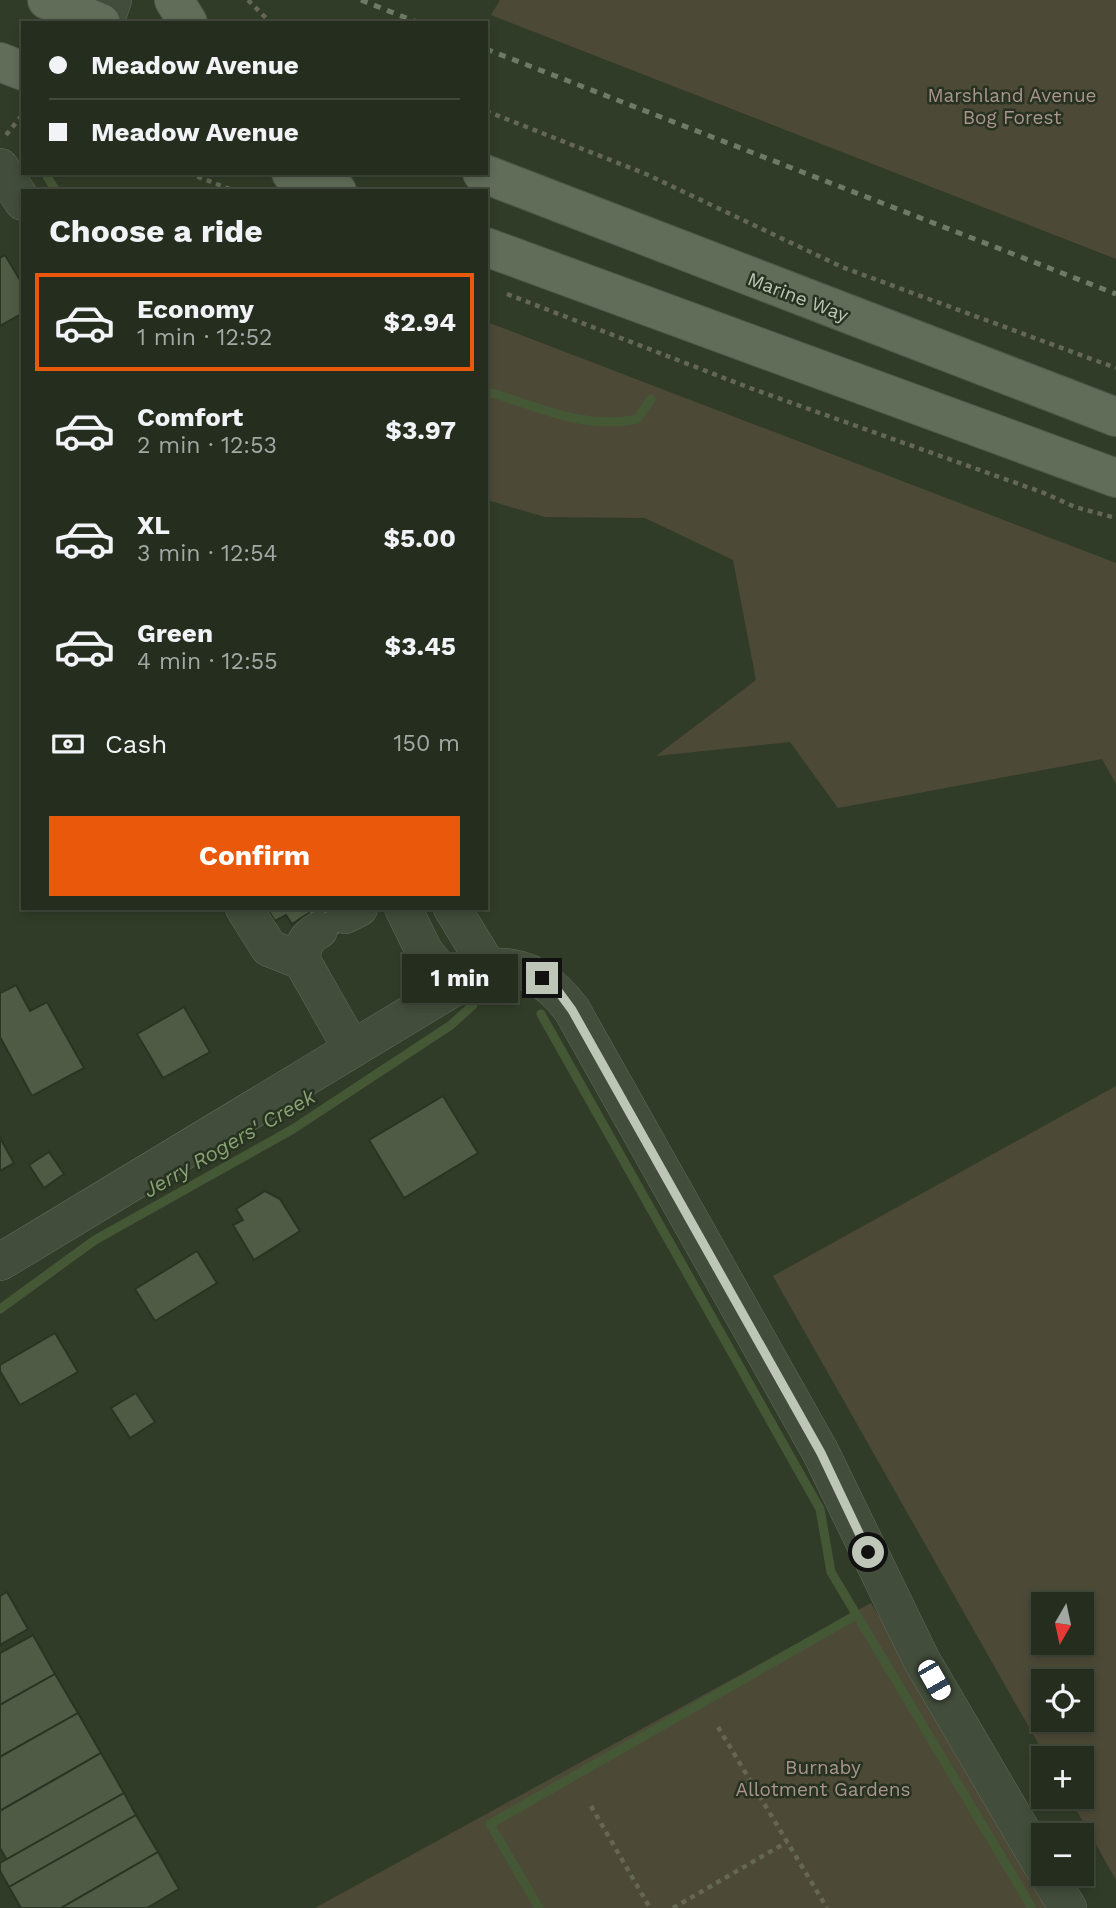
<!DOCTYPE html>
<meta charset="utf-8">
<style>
body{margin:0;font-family:"Work Sans",sans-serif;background:#2d3527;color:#f1f3f6;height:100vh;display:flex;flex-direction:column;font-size:26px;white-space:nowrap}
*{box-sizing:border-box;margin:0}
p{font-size:23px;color:#a3a8a4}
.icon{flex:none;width:38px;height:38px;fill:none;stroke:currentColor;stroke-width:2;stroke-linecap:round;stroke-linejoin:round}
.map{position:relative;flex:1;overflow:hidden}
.drawer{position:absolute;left:21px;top:189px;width:467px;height:721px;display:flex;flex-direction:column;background:#252d1e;border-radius:0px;box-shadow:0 4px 10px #0003,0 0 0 2px #42493c}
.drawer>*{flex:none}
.banner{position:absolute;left:21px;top:21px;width:467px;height:154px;border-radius:0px;box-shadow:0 4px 10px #0003,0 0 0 2px #42493c;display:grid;align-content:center;height:154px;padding:0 28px;background:#252d1e}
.needle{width:46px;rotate:189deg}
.buttons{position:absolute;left:1031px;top:1592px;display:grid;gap:14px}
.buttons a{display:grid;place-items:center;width:63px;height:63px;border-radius:0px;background:#252d1e;box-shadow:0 4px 10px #0003,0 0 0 2px #42493c;font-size:35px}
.end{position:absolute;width:32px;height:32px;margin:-16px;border:9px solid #bec7b7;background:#111;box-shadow:0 0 0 4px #111}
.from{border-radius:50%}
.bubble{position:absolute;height:49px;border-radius:0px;background:#252d1e;box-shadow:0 4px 10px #0003,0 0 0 2px #42493c;font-size:23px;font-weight:700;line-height:49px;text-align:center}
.car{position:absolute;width:21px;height:42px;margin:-21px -10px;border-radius:9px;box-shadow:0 0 5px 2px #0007;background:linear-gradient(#fff 24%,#345 0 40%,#fff 0 76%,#345 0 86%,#fff 0)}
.banner b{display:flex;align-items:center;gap:24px;height:66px;font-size:26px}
.banner b+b{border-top:2px solid #42493c}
.banner i{width:18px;height:18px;background:#f1f3f6}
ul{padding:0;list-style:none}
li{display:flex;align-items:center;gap:21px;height:98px;margin:0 14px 10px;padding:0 14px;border:4px solid transparent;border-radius:0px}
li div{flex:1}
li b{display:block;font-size:26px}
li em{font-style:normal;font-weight:700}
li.on{border-color:#ea580c}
li>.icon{width:63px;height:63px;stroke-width:1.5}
h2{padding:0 28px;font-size:32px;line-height:84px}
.pay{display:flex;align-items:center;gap:18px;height:77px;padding:0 28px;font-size:26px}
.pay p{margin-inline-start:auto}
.action{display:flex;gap:14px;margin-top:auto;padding:14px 28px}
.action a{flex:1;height:80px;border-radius:0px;background:#ea580c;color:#fff;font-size:28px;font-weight:700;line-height:80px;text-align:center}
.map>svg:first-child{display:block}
.green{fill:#4d4937;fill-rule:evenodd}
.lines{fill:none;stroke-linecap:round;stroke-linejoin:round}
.stream{stroke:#455836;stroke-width:9}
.building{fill:#4f5b44;stroke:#293422;stroke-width:2}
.minor-casing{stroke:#606a59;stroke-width:38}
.major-casing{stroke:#4e5947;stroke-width:40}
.path{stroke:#656755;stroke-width:4.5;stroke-dasharray:5 5;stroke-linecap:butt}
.minor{stroke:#424d3b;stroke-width:37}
.major{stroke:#616c59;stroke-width:38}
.rail{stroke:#6e7a65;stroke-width:5;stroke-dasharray:7 7;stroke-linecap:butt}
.route{stroke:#bec7b7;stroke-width:9}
.labels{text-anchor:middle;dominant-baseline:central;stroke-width:5;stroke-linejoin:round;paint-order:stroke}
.park-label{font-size:19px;fill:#ab948d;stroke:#273220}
.street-label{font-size:19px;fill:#bec7b7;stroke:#273220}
.water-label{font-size:21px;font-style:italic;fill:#88a274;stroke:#273220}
</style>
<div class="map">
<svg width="1116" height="1908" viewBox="0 0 1116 1908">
<rect width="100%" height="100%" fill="#313c28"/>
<!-- green -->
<g class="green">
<polygon points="500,0 1116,0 1116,259 491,15"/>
<polygon points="487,322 1116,563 1116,784 1102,759 838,808 790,742 656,756 756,680 733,560 645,518 545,517 487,500"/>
<path d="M1116 1086V1880L1069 1797H1082V1759H1047L773 1276ZM1043 1605H1082V1643H1043ZM1043 1682H1082V1720H1043Z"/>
<polygon points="871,1603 1052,1908 315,1908"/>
</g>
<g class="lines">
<!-- stream -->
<g class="stream">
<polyline points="45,173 56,191"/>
<path d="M486 395 493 393C539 408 588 430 637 419L651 399"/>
<polyline points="541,1014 820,1509 831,1572 1032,1908"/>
<polyline points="0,1309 95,1240 293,1129 451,1025 473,1005"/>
<polyline points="539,1908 490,1824 856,1615"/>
</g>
</g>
<!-- building -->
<g class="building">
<polygon points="5,255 23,285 23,313 0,326 0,258"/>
<polygon points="254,908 341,908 352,927 327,942 309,913 292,924 286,915 275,921 270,913 260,919"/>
<polygon points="16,985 30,1011 47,1002 84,1068 32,1096 0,1037 0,993"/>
<polygon points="184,1007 210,1052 163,1078 137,1034"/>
<polygon points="443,1096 478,1153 404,1198 369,1140"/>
<polygon points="0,1138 14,1163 0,1171"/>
<polygon points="49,1152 64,1174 44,1188 29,1165"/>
<polygon points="265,1191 280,1199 300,1231 254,1260 233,1225 243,1220 236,1209"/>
<polygon points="197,1251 217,1283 155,1321 135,1289"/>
<polygon points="55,1333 78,1372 20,1405 0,1371 0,1365"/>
<polygon points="136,1393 155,1422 130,1438 111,1408"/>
<polygon points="7,1592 28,1629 0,1645 0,1596"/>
<polygon points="33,1635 55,1674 0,1705 0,1653"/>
<polygon points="55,1674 78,1713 0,1757 0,1705"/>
<polygon points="78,1713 101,1753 0,1811 0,1757"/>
<polygon points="101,1753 124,1793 7,1860 0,1848 0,1811"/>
<polygon points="124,1793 136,1815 9,1887 0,1871 0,1863"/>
<polygon points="136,1815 158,1852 61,1908 21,1908 9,1887"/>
<polygon points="158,1852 179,1889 147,1908 61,1908"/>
</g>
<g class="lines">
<defs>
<g id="minor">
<polyline points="105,23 113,0"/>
<polyline points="0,167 23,202"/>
<polyline points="244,908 269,948 302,961"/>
<polyline points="403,908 424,951 453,988"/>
<polyline points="452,908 488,967"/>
<polyline points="345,915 359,908"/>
<path d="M319 930C306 938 302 945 302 961L352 1049"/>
<path d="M0 1262 488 967C526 964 550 981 572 1010L821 1453 921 1659 1043 1867"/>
<polyline points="1047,1874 1068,1908"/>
</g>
<g id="major">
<polyline points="47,0 101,23"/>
<polyline points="174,0 188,23"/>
<polyline points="0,62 23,71"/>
<polyline points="291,173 337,191"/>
<polyline points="482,173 1116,417"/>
<polyline points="486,247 1116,478"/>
</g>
</defs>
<!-- minor casing -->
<use href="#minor" class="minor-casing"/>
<!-- major casing -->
<use href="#major" class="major-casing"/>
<!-- path -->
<g class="path">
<polyline points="248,0 271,23"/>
<polyline points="486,111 646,174 842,267 1116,368"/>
<polyline points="6,135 23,114"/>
<polyline points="188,173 235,191"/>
<polyline points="507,294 750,388 1044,493 1075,507 1116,518"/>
<polyline points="718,1727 827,1908"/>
<polyline points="591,1806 650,1908"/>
<polyline points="673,1908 787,1842"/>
</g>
<!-- minor -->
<use href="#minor" class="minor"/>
<!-- major -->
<use href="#major" class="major"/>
<!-- rail -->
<g class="rail">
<polyline points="361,0 419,23"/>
<polyline points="486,49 1116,294"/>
</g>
</g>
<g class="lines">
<!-- route -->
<polyline class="route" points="542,978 558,991 572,1010 821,1453 868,1552"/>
</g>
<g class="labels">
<!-- park labels -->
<g class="park-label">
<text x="1012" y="95">Marshland Avenue<tspan x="1012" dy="22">Bog Forest</tspan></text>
<text x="823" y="1767">Burnaby<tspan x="823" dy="22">Allotment Gardens</tspan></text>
</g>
<!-- street labels -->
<g class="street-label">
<text transform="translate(798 297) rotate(21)">Marine Way</text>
</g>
<!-- water labels -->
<g class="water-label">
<text transform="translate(229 1143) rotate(-30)">Jerry Rogers' Creek</text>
</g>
</g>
</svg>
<div class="buttons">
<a><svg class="needle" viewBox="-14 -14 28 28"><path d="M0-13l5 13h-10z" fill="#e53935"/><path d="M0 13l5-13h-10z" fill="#a3a8a4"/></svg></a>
<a><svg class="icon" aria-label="locate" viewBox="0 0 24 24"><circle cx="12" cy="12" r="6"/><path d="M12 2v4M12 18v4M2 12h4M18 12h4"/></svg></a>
<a>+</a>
<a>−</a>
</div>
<i class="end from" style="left:868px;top:1552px"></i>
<i class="end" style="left:542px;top:978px"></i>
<div class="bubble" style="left:402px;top:954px;width:116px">1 min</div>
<i class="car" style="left:934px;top:1680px;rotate:150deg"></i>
<div class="banner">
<b><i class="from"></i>Meadow Avenue</b>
<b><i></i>Meadow Avenue</b>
</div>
<section class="drawer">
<h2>Choose a ride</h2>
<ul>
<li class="on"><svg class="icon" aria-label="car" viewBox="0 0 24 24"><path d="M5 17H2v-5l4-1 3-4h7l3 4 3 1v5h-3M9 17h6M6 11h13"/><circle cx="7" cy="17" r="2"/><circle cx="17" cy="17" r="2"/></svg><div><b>Economy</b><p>1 min · 12:52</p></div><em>$2.94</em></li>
<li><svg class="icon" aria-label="car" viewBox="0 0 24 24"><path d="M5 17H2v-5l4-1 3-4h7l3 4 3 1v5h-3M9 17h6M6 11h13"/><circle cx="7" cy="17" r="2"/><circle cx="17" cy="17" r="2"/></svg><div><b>Comfort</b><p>2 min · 12:53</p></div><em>$3.97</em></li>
<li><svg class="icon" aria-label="car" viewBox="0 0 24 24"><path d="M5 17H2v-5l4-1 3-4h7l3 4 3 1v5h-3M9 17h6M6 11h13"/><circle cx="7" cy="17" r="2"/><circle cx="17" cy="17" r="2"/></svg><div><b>XL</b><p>3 min · 12:54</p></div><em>$5.00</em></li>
<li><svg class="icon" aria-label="car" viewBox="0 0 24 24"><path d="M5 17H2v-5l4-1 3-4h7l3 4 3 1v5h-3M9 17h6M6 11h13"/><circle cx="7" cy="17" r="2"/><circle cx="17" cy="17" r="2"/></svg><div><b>Green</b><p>4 min · 12:55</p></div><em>$3.45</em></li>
</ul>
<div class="pay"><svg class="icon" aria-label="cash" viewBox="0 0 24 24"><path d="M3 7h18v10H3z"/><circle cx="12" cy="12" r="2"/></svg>Cash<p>150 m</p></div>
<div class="action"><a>Confirm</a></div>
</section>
</div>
